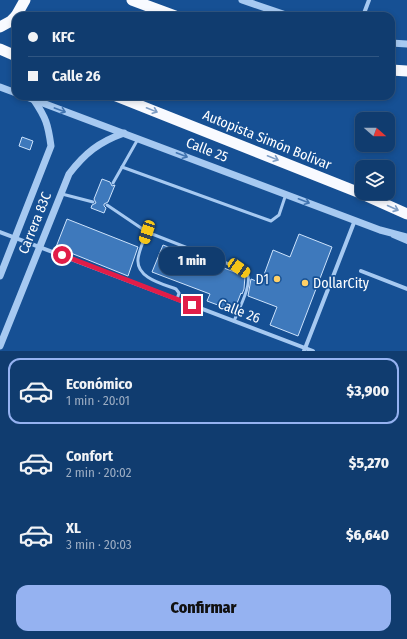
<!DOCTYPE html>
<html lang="es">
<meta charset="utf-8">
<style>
body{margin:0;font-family:"Fira Sans Condensed",sans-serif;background:#1e4777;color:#f1f3f6;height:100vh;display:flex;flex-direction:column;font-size:15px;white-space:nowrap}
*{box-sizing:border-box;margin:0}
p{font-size:13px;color:#9cadc3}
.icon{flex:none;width:22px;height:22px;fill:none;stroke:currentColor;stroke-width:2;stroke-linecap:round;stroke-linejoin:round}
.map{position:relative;height:351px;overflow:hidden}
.side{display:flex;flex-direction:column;background:#103c6f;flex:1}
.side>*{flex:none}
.hud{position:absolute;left:12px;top:12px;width:383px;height:88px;border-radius:12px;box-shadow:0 2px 6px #0003,0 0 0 1px #305682;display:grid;align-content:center;height:88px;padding:0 16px;background:#103c6f}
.needle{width:26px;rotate:110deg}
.tools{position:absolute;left:355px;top:112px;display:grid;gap:8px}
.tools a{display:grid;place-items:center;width:40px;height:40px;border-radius:8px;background:#103c6f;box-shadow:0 2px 6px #0003,0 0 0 1px #305682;font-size:20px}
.end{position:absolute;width:18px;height:18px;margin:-9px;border:5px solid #e11d48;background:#fff;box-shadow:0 0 0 2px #fff}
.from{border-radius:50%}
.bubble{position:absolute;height:28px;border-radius:12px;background:#103c6f;box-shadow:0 2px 6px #0003,0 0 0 1px #305682;font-size:13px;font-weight:800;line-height:28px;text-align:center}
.car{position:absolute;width:12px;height:24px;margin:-12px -6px;border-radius:5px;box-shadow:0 0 3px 1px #0007;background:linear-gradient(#f5c518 24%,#345 0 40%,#f5c518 0 76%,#345 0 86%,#f5c518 0)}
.hud b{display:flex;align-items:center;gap:14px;height:38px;font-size:15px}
.hud b+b{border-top:1px solid #305682}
.hud i{width:10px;height:10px;background:#f1f3f6}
ul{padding:7px 0 0;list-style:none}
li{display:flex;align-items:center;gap:12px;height:66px;margin:0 8px 6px;padding:0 8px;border:2px solid transparent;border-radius:12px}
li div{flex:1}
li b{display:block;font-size:15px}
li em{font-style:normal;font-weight:800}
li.current{border-color:#95b2f1}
li>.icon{width:36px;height:36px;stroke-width:1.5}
.action{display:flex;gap:8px;margin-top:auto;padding:8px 16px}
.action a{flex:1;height:46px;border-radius:12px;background:#95b2f1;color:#111;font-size:16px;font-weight:800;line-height:46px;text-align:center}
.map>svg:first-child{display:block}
.building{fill:#3e79bc;stroke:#cde3fc}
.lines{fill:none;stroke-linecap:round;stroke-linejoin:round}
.service{stroke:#a6c9f1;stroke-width:3}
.minor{stroke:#a6c9f1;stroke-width:4}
.tertiary{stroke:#a6c9f1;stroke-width:7}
.trunk{stroke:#f8faff;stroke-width:11}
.oneway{stroke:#4174b0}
.oneway2{stroke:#7c9cc4}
.route{stroke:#e11d48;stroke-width:5}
.poi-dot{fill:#ffd066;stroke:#165094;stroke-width:1.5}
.labels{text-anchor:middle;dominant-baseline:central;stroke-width:3.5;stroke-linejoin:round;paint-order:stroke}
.street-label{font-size:14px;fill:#fff;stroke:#165094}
.poi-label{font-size:14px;fill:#fff;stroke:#165094;text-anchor:end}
</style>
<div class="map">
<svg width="407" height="351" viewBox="0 0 407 351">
<rect width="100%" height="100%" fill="#165094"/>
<!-- building -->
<g class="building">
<polygon points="22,137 33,141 30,150 19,146"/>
<polygon points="102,179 110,182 112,186 115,185 108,202 104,204 104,206 106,208 104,213 91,208 92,205 96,203 94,199"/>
<polygon points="67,219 138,247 128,276 56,247"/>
<polygon points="299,234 332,247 298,336 270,325 277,307 248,296 251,279 261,283 273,250 290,257"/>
<polygon points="163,245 245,276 244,289 242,294 241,293 234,311 207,301 210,294 152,272"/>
</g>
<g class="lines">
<!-- service -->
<g class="service">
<polyline points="122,167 271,221 279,215 286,194"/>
<polyline points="113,183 138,139"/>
<polyline points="62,194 93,202"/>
<path d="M107 205 147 232 239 268C242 270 246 272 247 274 253 283 238 311 234 321"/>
<path d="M147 232C144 240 139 250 138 259 136 278 163 284 176 289L179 293 177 299"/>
</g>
<!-- minor -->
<g class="minor">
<polyline points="363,16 369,0"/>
<polyline points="0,232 313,351"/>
<polyline points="393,236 407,242"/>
<polyline points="361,271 407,289"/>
<polyline points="304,351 355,220"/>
</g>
<!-- tertiary -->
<g class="tertiary">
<polyline points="242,0 289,16"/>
<polyline points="391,43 407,44"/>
<polyline points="0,87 16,93"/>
<polyline points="24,96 380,230 407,237"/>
<path d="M0 276 51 146C48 124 46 118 34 100"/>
<path d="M0 346 69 174C85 153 99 142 124 133"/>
</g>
<!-- trunk -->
<g class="trunk">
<polyline points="132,0 175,16"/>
<polyline points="16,16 25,0"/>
<polyline points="0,27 11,21 16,16"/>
<polyline points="0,49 16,56"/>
<polyline points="391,70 407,71"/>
<polyline points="116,96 360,193 407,214"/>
</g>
</g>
<!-- one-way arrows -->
<defs><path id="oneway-shaft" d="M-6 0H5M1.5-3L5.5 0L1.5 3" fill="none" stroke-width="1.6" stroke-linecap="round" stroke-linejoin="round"/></defs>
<g class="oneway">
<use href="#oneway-shaft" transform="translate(60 110) rotate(20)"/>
<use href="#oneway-shaft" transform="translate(182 155) rotate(21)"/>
<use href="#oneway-shaft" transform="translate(304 201) rotate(21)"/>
</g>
<g class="oneway2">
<use href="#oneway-shaft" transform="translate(152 110) rotate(22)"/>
<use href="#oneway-shaft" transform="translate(273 158) rotate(22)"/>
<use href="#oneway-shaft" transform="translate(393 208) rotate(24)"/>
</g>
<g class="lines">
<!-- route -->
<polyline class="route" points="62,255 192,305"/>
</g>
<!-- markers -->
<g class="poi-dot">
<circle cx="277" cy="279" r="4"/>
<circle cx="305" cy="283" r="4"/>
</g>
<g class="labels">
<!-- street labels -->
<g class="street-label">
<text transform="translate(267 140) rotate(22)">Autopista Simón Bolívar</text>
<text transform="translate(207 150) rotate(21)">Calle 25</text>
<text transform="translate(35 223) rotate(-68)">Carrera 83C</text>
<text transform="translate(239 311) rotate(21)">Calle 26</text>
</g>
<!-- poi labels -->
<g class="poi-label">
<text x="269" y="279">D1</text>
<text x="313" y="283" text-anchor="start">DollarCity</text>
</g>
</g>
</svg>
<div class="tools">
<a><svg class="needle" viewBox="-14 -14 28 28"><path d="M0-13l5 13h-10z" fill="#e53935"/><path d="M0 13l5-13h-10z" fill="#9cadc3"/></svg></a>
<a><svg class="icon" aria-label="layers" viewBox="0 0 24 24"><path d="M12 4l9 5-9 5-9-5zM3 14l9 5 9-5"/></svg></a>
</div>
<i class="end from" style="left:62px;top:255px"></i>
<i class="end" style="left:192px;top:305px"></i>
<div class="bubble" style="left:159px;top:247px;width:66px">1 min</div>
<i class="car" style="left:147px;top:232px;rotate:198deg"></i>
<i class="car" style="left:239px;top:268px;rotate:124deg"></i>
<div class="hud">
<b><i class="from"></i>KFC</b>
<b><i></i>Calle 26</b>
</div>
</div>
<section class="side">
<ul>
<li class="current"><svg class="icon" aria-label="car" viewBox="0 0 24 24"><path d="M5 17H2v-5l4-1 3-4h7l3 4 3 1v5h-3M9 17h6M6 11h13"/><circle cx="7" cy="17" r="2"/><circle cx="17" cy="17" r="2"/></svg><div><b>Económico</b><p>1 min · 20:01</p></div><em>$3,900</em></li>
<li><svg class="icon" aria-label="car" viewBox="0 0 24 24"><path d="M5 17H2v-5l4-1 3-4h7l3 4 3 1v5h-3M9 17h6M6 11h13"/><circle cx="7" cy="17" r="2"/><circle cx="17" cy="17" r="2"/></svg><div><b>Confort</b><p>2 min · 20:02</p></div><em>$5,270</em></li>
<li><svg class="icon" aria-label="car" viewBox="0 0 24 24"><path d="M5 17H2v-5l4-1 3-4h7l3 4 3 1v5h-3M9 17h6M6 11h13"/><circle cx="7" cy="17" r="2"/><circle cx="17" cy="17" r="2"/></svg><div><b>XL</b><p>3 min · 20:03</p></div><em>$6,640</em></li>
</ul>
<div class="action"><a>Confirmar</a></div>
</section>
